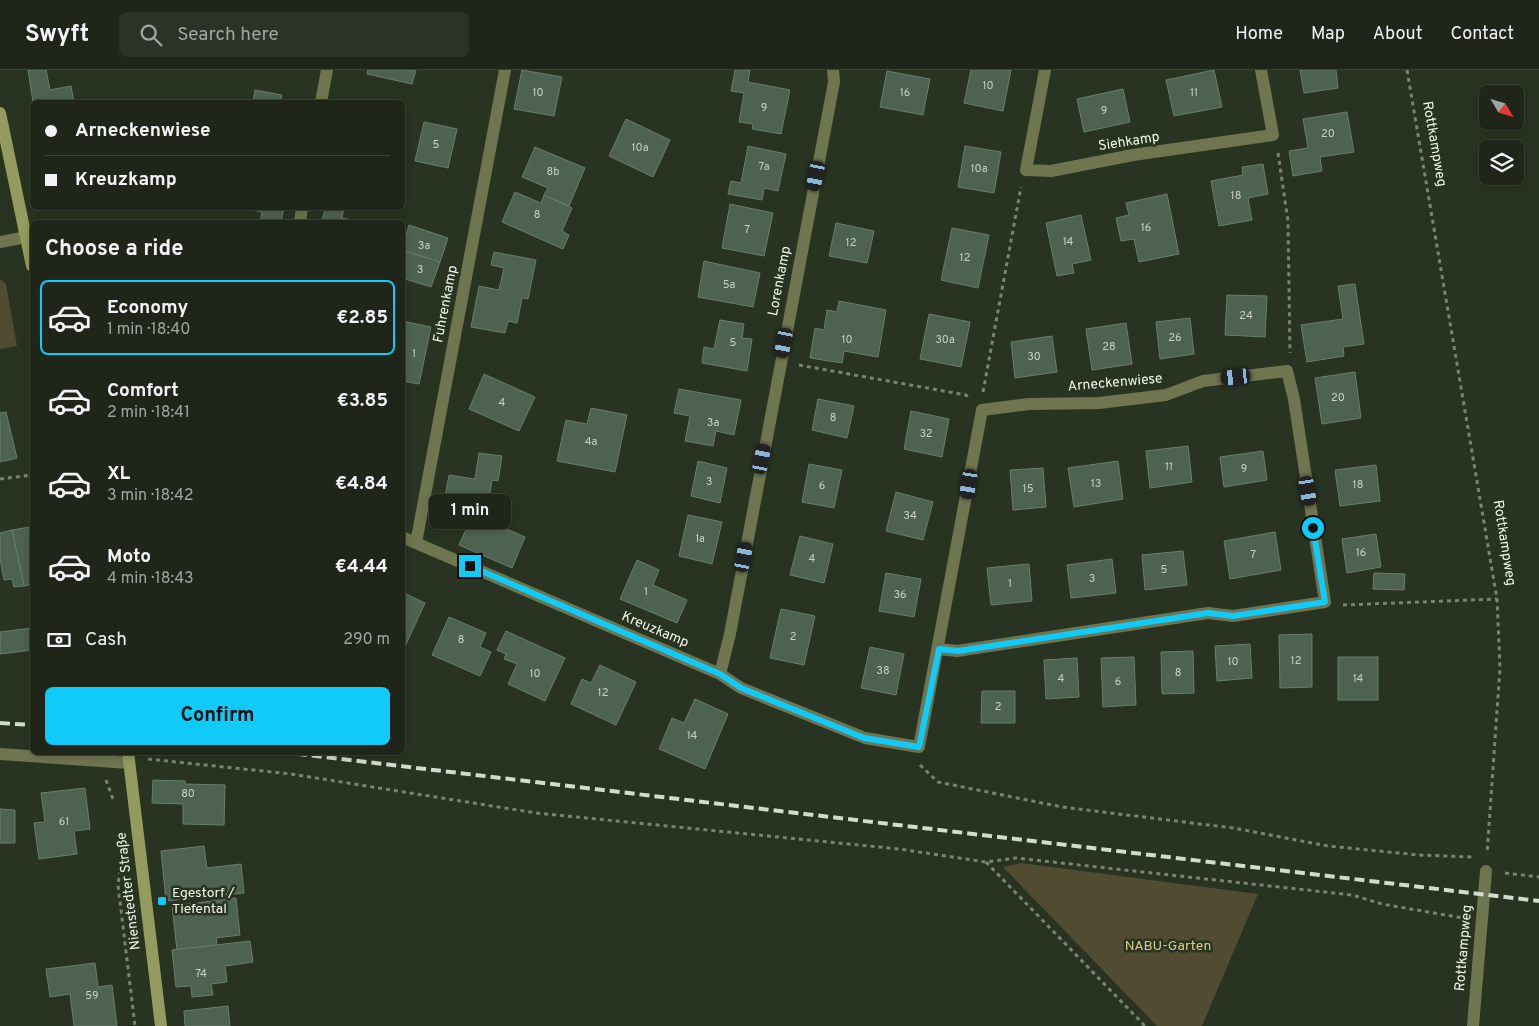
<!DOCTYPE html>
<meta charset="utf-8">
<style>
body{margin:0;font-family:Overpass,sans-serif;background:#2c3226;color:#f1f3f6;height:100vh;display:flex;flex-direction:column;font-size:19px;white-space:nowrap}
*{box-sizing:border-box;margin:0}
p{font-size:16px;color:#a1a5a2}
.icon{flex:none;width:28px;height:28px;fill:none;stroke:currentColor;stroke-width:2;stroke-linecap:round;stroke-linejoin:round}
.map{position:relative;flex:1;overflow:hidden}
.details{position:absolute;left:30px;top:150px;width:375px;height:535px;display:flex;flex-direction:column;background:#1f2619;border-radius:8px;box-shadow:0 2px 8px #0003,0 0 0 1px #3c4338}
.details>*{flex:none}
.banner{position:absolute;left:30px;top:30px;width:375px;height:110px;border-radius:8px;box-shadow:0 2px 8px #0003,0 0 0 1px #3c4338;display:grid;align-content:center;height:110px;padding:0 15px;background:#1f2619}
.needle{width:32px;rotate:128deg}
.tools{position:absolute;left:1479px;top:15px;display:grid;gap:10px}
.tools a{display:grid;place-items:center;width:45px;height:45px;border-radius:8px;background:#1f2619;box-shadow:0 2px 8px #0003,0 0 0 1px #3c4338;font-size:25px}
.end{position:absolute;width:22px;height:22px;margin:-11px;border:6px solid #10cafa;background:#111;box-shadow:0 0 0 2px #111}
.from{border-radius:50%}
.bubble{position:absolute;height:35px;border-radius:8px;background:#1f2619;box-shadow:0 2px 8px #0003,0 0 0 1px #3c4338;font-size:16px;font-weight:700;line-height:35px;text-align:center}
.car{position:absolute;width:15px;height:30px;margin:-15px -8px;border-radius:6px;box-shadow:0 0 4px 1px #0007;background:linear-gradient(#222 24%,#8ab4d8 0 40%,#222 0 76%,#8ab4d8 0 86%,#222 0)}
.banner b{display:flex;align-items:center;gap:18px;height:48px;font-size:19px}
.banner b+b{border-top:1px solid #3c4338}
.banner i{width:12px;height:12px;background:#f1f3f6}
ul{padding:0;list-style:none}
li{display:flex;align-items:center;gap:15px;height:75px;margin:0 10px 8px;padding:0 5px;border:2px solid transparent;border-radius:8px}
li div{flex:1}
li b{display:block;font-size:19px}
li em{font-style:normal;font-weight:700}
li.on{border-color:#10cafa}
li>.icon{width:45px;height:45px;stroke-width:1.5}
h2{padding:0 15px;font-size:22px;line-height:60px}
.pay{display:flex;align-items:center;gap:12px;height:55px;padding:0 15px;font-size:19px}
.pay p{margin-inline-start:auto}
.cta{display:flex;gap:10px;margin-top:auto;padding:10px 15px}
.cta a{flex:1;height:58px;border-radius:8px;background:#10cafa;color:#111;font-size:20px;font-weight:700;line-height:58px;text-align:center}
header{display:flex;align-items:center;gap:30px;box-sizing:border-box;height:70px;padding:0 25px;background:#1f2619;border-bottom:1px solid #3c4338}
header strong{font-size:24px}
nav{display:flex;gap:28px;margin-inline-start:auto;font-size:18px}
.search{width:350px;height:45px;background:#2c3226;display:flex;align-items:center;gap:12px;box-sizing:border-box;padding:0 18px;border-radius:8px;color:#a1a5a2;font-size:19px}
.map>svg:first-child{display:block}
.green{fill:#514b32}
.building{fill:#4e6252;stroke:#697e6d}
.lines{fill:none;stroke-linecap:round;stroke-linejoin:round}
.path{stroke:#7b8474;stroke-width:3;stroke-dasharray:4 4;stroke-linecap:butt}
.minor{stroke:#6f754f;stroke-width:12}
.secondary{stroke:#939b5e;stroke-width:12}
.rail{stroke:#d3dace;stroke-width:4;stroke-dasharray:10 5;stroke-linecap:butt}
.route{stroke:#10cafa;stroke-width:6}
.poi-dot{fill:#10cafa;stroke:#293321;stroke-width:2}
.labels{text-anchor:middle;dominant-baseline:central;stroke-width:5;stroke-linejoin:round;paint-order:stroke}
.number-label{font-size:11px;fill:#c7d1c4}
.street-label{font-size:14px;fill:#eff6ea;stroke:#293321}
.poi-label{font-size:14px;fill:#eff6ea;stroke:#293321;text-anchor:start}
.park-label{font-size:14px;fill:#decd85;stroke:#293321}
</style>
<header>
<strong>Swyft</strong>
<div class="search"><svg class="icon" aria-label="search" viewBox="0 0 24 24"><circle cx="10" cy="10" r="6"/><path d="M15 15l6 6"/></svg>Search here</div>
<nav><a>Home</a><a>Map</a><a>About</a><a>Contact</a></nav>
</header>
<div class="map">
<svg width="1539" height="956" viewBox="0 0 1539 956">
<rect width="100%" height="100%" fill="#293321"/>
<!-- green -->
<g class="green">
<polygon points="0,209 6,214 17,276 0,279"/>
<polygon points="1021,793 1258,824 1202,956 1157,956 1003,797"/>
</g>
<!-- building -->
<g class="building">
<polygon points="28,0 46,0 50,20 71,16 74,32 33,32"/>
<polygon points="368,0 416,0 412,14 367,4"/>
<polygon points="522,0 562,7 554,46 514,39"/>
<polygon points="735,0 750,0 748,12 790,20 781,64 752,59 753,54 739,52 744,23 731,21"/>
<polygon points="971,0 1011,0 1003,41 964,33"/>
<polygon points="1214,0 1222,37 1174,46 1166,10"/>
<polygon points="1300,0 1336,0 1338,18 1304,23"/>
<polygon points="887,1 930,9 923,45 880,37"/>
<polygon points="1123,19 1130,52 1084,62 1077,29"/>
<polygon points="255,20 282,25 280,32 253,32"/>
<polygon points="1347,42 1354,82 1320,87 1322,101 1293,106 1289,81 1308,78 1303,49"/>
<polygon points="626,49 670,70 653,107 609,86"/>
<polygon points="424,52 457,59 448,98 415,91"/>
<polygon points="748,76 786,84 778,121 764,118 762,130 728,124 731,111 741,113"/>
<polygon points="965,76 1001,82 994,123 958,117"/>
<polygon points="535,77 585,98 569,136 544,125 548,118 522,107"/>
<polygon points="1263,94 1268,124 1248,128 1252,150 1219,156 1211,111 1243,105 1242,97"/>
<polygon points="515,122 541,133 544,125 572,138 562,161 569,165 563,179 502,152"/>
<polygon points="1167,124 1179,184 1139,192 1134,169 1121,171 1116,148 1129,145 1126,133"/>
<polygon points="730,134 773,143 764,186 722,178"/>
<polygon points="240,138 284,138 281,152 260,152 262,142"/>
<polygon points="325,138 344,138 342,148 362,152 322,152"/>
<polygon points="1081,145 1091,190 1072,194 1074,203 1057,206 1046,153"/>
<polygon points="836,153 874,161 867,193 829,186"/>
<polygon points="409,155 448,168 440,192 402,180"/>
<polygon points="952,158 989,165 978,218 941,210"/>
<polygon points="402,180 440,192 431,217 402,208"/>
<polygon points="494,182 536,190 528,229 522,228 517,253 508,251 505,263 471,257 479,216 499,220 504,198 491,195"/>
<polygon points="704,191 760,203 753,237 698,227"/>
<polygon points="1355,214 1364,274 1343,277 1344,286 1307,292 1301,255 1343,249 1338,216"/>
<polygon points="1227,225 1267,226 1265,267 1225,265"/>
<polygon points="839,231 886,240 878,287 844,281 842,293 810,288 815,258 824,260 827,240 837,242"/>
<polygon points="929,244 970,252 961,297 920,289"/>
<polygon points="1190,248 1194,284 1160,289 1156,252"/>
<polygon points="720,250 744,254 742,268 752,269 747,301 702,293 704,277 714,279"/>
<polygon points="402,251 431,257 419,314 402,311"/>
<polygon points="1126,253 1132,294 1092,300 1086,259"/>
<polygon points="1052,266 1057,302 1015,308 1011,272"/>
<polygon points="1355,302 1361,348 1322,354 1315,308"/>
<polygon points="484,304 535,327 519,361 469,339"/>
<polygon points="679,319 741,330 734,365 716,361 713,376 685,371 690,346 674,343"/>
<polygon points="818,329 854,336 847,368 812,360"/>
<polygon points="591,338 627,345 615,402 557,391 566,350 587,354"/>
<polygon points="911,341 949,349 942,387 904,379"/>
<polygon points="6,342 17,388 0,392 0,343"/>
<polygon points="1188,376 1192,412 1150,418 1146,381"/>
<polygon points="1263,381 1267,410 1224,417 1220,387"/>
<polygon points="479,383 502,386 498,411 492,410 486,450 525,467 512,498 459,475 469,453 441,449 449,405 475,409"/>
<polygon points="698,391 727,398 720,433 691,426"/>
<polygon points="1118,391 1123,429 1074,437 1068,398"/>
<polygon points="809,394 842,400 834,438 802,432"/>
<polygon points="1376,395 1380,431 1340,436 1335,400"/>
<polygon points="1043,398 1046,437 1013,440 1010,400"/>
<polygon points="896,422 933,432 923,470 886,461"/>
<polygon points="688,445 722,452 712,494 679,486"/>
<polygon points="30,457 32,468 32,514 24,516 12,460"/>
<polygon points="12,460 24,516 14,517 12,509 4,510 0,489 0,463"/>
<polygon points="1275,462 1281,500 1230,509 1224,471"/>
<polygon points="1376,464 1381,497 1347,503 1342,469"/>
<polygon points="800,466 833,474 824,513 790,505"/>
<polygon points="1183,481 1187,515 1145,520 1142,485"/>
<polygon points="1112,489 1116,523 1071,528 1067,495"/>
<polygon points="637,490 659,500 653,515 687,530 677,553 620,529"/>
<polygon points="1029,494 1032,531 991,535 987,498"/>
<polygon points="886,503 921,509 914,547 879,541"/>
<polygon points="1374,503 1405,504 1404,520 1373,519"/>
<polygon points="402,522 425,533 403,581 402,581"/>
<polygon points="781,539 815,546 804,595 770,588"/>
<polygon points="449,547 486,563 480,577 491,582 480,606 432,585"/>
<polygon points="32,558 32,580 0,584 0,562"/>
<polygon points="506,561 565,588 545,631 508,614 517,594 504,589 506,584 497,580"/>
<polygon points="1312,564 1312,617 1280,618 1279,565"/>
<polygon points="1250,574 1252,608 1217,611 1215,576"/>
<polygon points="870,577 904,584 896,625 861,618"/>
<polygon points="1193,581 1194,623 1162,624 1161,582"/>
<polygon points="1134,587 1136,635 1103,637 1101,588"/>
<rect x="1338" y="587" width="40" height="43"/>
<polygon points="1077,588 1079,627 1046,629 1044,590"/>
<polygon points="600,595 636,612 616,655 571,634 582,609 591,613"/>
<polygon points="982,621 1015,621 1015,653 981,653"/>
<polygon points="695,629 728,644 705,699 659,679 672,648 684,653"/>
<polygon points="153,710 185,711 185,714 225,715 224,755 183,754 183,734 152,733"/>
<polygon points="85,718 90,759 74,761 77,784 39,789 34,753 45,752 41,723"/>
<polygon points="0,739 15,740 15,773 0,773"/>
<polygon points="204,776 207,798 241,794 244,823 166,831 161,781"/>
<polygon points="236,828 240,865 216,868 217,875 177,880 172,836"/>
<polygon points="250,871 253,892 225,896 227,912 211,914 213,925 192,927 191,916 176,917 172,880"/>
<polygon points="95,893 98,917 112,915 117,956 74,956 70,924 50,927 46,899"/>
<polygon points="228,936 230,956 185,956 184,941"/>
</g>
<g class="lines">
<!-- path -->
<g class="path">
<polyline points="1407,0 1497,529 1500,598 1487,784"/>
<polyline points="1278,83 1288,151 1290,283"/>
<polyline points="799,295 966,325 969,328"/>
<polyline points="983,322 1021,117"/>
<polyline points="0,409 32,405"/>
<polyline points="1343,535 1497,529"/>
<polyline points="148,689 291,704 536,743 899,779 986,792 1016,788 1352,825 1382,834 1463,848"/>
<polyline points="920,695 938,712 1062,737 1233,758 1328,776 1419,785 1473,787"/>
<polyline points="106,710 114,732"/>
<polyline points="121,792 118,815 135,956"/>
<polyline points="986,792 1145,956"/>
<polyline points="1505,803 1539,807"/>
</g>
<!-- minor -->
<g class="minor">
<polyline points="1045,0 1026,100 1051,101 1133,85 1273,65 1261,0"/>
<polyline points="321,32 327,0"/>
<polyline points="300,152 302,138"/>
<polyline points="0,172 26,167"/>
<polyline points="402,467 720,604 741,618 865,668 919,677 982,340 1029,334 1099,333 1166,325 1203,311 1287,301 1294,329 1325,532 1233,546 1208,543 957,581 939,579"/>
<polyline points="416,473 505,0"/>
<polyline points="720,604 730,564 834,12 833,0"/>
<polyline points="0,684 129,693"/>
<polyline points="1473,956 1486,801"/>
</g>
<!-- secondary -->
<g class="secondary">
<polyline points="0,43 32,196"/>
<polyline points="128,682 161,956"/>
</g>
<!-- rail -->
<g class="rail">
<polyline points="0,653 32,655"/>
<polyline points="282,682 1539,831"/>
</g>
</g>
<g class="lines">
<!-- route -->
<polyline class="route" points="470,496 720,604 741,618 864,668 919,677 939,579 958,581 1208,543 1233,546 1325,532 1313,458"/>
</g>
<!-- markers -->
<rect class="poi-dot" x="157" y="826" width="10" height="10" rx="2.5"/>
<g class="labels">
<!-- number labels -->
<g class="number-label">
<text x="988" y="16">10</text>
<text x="538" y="23">10</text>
<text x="905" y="23">16</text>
<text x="1194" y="23">11</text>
<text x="764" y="38">9</text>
<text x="1104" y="41">9</text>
<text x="1328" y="64">20</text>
<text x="436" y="75">5</text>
<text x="640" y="78">10a</text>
<text x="764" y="97">7a</text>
<text x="979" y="99">10a</text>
<text x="553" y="102">8b</text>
<text x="1236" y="126">18</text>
<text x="537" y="145">8</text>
<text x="1146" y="158">16</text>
<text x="747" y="160">7</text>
<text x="1068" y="172">14</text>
<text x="851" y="173">12</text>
<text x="424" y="176">3a</text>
<text x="965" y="188">12</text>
<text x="420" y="200">3</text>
<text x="729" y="215">5a</text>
<text x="1246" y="246">24</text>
<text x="1175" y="268">26</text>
<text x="847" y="270">10</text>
<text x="945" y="270">30a</text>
<text x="733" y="273">5</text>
<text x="1109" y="277">28</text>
<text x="414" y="284">1</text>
<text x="1034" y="287">30</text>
<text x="1338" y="328">20</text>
<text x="502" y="333">4</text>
<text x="833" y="348">8</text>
<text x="713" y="353">3a</text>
<text x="926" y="364">32</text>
<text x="591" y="372">4a</text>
<text x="1169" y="397">11</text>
<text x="1244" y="399">9</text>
<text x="709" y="412">3</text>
<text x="1096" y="414">13</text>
<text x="1358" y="415">18</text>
<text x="822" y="416">6</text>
<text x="1028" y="419">15</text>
<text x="910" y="446">34</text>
<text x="700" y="469">1a</text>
<text x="1361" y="483">16</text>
<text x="1253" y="485">7</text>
<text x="812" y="489">4</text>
<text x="1164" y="500">5</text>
<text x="1092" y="509">3</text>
<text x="1010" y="514">1</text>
<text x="646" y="522">1</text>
<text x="900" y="525">36</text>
<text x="793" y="567">2</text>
<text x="461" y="570">8</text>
<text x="1296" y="591">12</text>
<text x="1233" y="592">10</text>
<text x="883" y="601">38</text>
<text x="1178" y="603">8</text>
<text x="535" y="604">10</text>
<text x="1061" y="609">4</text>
<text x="1358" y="609">14</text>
<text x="1118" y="612">6</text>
<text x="603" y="623">12</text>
<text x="998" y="637">2</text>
<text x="692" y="666">14</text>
<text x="188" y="724">80</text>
<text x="64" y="752">61</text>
<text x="201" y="904">74</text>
<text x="92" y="926">59</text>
</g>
<!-- street labels -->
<g class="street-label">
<text transform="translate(1129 72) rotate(-9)">Siehkamp</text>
<text transform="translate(1434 74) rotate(80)">Rottkampweg</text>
<text transform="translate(780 211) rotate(-79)">Lorenkamp</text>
<text transform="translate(446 234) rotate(-79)">Fuhrenkamp</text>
<text transform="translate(1115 313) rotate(-5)">Arneckenwiese</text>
<text transform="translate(1504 473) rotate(81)">Rottkampweg</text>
<text transform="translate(655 560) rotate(23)">Kreuzkamp</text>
<text transform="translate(129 821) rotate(-97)">Nienstedter Straße</text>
<text transform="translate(1464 878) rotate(-85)">Rottkampweg</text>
</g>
<!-- poi labels -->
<g class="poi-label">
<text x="172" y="823">Egestorf /<tspan x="172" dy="16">Tiefental</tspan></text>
</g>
<!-- park labels -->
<g class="park-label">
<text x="1168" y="876">NABU-Garten</text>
</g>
</g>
</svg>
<div class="tools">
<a><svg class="needle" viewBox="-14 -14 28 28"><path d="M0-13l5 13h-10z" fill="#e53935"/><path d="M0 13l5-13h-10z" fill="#a1a5a2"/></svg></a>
<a><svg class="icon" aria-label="layers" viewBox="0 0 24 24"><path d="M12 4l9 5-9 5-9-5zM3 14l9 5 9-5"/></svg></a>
</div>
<i class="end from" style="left:1313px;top:458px"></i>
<i class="end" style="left:470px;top:496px"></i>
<div class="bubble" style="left:429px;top:424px;width:82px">1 min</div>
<i class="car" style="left:816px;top:106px;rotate:191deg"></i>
<i class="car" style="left:784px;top:273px;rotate:191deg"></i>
<i class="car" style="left:1236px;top:307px;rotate:264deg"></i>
<i class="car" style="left:762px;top:389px;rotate:11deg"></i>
<i class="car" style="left:969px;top:414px;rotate:190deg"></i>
<i class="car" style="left:1308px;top:421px;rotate:171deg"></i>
<i class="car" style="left:744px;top:487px;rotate:11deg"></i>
<div class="banner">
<b><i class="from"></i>Arneckenwiese</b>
<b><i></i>Kreuzkamp</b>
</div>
<section class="details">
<h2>Choose a ride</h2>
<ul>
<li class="on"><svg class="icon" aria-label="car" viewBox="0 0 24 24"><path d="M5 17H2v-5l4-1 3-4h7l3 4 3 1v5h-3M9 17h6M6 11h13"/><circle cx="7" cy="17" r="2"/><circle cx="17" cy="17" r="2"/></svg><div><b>Economy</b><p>1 min · 18:40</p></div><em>€2.85</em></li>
<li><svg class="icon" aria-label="car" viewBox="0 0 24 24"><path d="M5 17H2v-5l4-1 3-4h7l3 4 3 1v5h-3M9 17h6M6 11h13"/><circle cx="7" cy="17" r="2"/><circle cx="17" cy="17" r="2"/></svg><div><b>Comfort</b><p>2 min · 18:41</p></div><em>€3.85</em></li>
<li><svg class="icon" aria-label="car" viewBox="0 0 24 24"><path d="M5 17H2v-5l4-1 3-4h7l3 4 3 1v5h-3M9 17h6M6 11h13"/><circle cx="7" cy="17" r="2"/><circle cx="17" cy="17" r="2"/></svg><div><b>XL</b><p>3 min · 18:42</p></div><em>€4.84</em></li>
<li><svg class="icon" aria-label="car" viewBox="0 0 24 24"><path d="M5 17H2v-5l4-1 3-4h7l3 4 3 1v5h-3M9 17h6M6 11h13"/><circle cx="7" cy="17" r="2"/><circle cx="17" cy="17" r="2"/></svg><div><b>Moto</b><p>4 min · 18:43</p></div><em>€4.44</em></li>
</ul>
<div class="pay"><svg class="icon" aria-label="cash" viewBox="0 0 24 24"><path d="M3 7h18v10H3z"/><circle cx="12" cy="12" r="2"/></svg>Cash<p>290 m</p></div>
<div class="cta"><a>Confirm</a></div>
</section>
</div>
